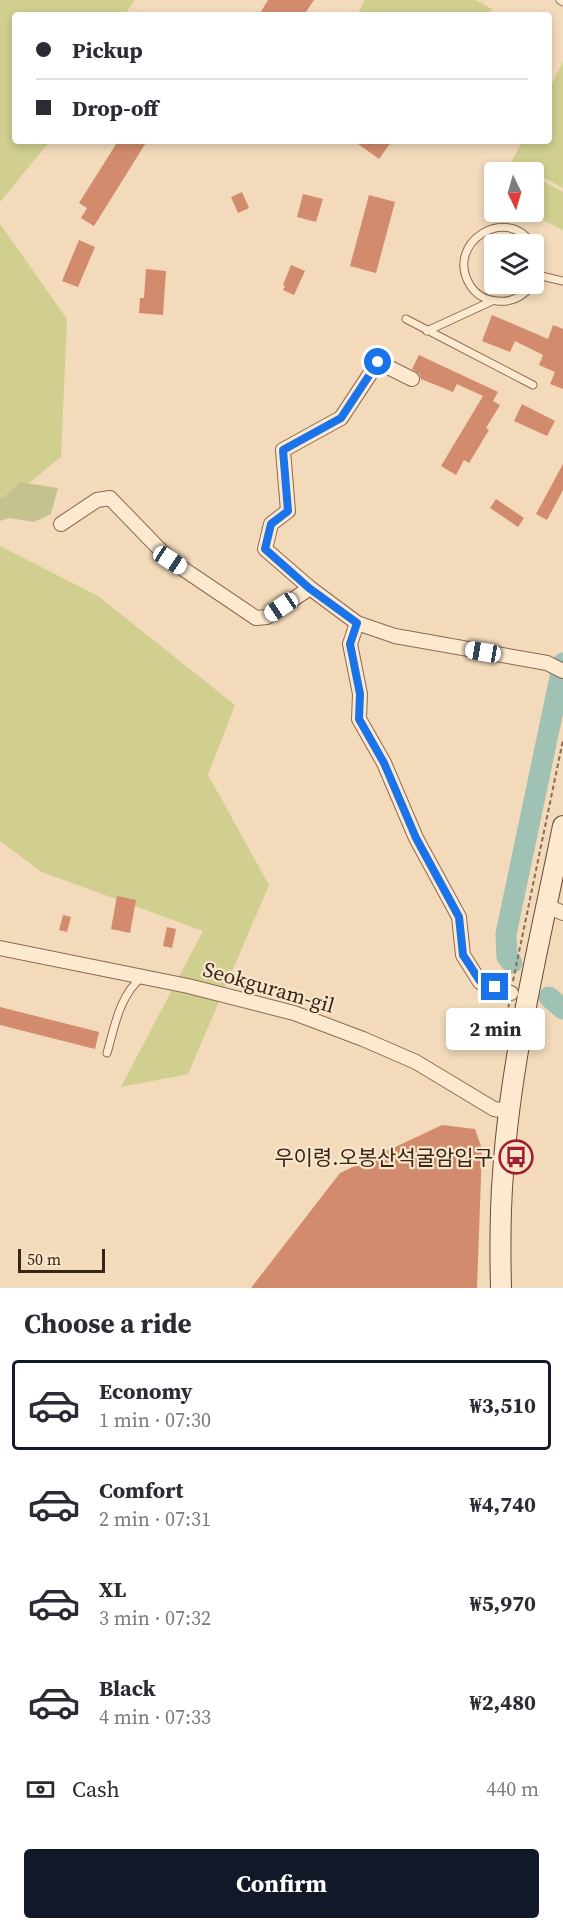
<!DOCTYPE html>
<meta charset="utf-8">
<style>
body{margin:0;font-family:"Source Serif 4","Noto Sans KR",serif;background:#f2f2f3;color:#2b2b33;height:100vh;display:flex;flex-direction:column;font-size:22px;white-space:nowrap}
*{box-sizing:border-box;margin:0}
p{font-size:20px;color:#7c7c81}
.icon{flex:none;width:33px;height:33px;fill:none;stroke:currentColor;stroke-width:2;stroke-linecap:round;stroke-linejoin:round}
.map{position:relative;height:1288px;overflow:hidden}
.drawer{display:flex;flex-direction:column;background:#fff;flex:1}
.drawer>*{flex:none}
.top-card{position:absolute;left:12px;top:12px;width:540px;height:132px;border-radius:6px;box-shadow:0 3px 9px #0003;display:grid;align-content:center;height:132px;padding:0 24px;background:#fff}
.needle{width:39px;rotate:175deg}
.controls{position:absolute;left:484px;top:162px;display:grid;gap:12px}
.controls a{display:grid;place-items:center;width:60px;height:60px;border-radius:6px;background:#fff;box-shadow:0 3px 9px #0003;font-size:30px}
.scale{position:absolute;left:18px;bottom:15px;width:87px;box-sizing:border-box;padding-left:6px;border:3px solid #38251a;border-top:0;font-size:16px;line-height:21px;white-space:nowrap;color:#38251a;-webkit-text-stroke:4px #f8e6cb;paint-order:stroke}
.end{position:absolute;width:27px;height:27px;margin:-14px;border:8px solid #1a73e8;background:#fff;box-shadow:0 0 0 3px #fff}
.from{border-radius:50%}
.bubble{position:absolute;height:42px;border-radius:6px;background:#fff;box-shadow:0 3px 9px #0003;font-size:20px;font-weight:700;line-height:42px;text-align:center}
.car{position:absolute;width:18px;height:36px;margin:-18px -9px;border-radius:8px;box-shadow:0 0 4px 2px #0007;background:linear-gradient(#fff 24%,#345 0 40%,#fff 0 76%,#345 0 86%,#fff 0)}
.top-card b{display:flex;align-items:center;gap:21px;height:57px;font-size:22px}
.top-card b+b{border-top:2px solid #e1e1e2}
.top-card i{width:15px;height:15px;background:#2b2b33}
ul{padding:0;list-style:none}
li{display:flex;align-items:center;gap:18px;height:90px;margin:0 12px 9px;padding:0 12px;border:3px solid transparent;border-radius:6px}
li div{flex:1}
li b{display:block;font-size:22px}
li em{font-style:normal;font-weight:700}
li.selected{border-color:#111827}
li>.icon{width:54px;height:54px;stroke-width:1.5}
h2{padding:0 24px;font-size:27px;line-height:72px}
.pay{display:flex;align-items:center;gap:15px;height:66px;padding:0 24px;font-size:22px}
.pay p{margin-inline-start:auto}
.cta{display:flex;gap:12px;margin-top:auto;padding:12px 24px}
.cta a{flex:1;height:69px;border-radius:6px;background:#111827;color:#fff;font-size:24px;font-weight:700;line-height:69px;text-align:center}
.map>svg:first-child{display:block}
.green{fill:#d0cf8f}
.cemetery{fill:#c4c38f}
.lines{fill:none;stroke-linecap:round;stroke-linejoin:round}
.river{stroke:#a0c2b4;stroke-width:21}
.building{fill:#d38b6d}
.lane-casing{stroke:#8a6a54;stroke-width:9}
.street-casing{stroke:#8a6a54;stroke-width:16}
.secondary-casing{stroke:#6c4b37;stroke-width:22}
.path{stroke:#8a6a54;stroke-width:2;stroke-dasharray:4.5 3;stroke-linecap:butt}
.lane{stroke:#fce9cf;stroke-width:7}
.street{stroke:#fce9cf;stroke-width:14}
.secondary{stroke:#fce9cf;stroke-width:20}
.route{stroke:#1a73e8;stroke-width:8}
.labels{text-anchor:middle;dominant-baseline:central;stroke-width:4.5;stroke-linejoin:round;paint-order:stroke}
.street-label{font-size:21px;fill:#38251a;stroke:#f8e6cb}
.poi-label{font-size:21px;fill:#38251a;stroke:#f8e6cb;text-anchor:end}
</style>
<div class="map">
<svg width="563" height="1288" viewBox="0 0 563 1288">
<rect width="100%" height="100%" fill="#f2dabb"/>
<!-- green -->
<g class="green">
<polygon points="0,0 134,0 125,15 15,15 15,141 50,141 0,202"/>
<polygon points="365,0 476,0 492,9 488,15 357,15"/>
<polygon points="563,62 563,188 512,161 522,141 549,141 549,89"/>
<polygon points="534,176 563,192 563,230 527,212 534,212"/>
<polygon points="0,224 67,319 61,457 8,500 0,510"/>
<polygon points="0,546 98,596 235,705 208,775 269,885 188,1074 121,1087 203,931 42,872 0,841"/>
</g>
<!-- cemetery -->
<polygon class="cemetery" points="20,482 58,488 51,514 34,522 9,518 0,521 0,497 3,498"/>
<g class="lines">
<!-- river -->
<g class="river">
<polyline points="512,963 507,957 506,934 563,663"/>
<polyline points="549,997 563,1009"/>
</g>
</g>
<!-- building -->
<g class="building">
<polygon points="268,0 314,0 304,15 259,15"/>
<polygon points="118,141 147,141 94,226 81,218 87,208 79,203"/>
<polygon points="354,141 392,141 379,159"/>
<polygon points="242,192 249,208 238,213 231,197"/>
<polygon points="303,194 323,199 316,222 297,217"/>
<polygon points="369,195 395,202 376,273 350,266"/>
<polygon points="79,240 95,247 78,287 62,281"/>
<polygon points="291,265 305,271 294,295 283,290 285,286 283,285"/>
<polygon points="146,269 166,271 163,315 139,313 140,298 144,298"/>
<polygon points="492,315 548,339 553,325 563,329 563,389 550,384 555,372 539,365 543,355 515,341 510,352 482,341"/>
<polygon points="419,355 498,392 493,401 500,405 486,428 489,430 469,463 464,460 456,475 441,466 483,396 457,384 453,392 421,379 419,374 412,369"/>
<polygon points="522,404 555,421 547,436 514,421"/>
<polygon points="563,464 563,490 547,520 536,514"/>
<polygon points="496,499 524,518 518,527 490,508"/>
<polygon points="117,896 136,900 130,933 111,929"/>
<polygon points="63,915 71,917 67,932 59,930"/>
<polygon points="167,927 176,929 172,948 163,946"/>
<polygon points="0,1007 99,1032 95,1049 0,1025"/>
<polygon points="442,1125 475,1129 482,1149 477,1288 251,1288 340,1173"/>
</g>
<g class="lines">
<defs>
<g id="lane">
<polyline points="560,0 563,2"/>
<path d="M532 244C507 204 444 243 470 285 476 295 486 300 497 301 512 303 525 295 533 284"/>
<polyline points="534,248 538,263 534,281"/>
<polyline points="537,275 563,281"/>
<polyline points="406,319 533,385"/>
<polyline points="427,331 492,301"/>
<path d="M107 1053C115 1026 119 996 142 977"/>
</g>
<g id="street">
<polyline points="61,524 97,500 110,498 170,560 256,618 267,617 310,588 357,623"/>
<polyline points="310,588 265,549 271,524 288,511 283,450 341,418 378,362 412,379"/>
<polyline points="547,906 563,913"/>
<polyline points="0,948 188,986 294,1013 363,1039 416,1062 494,1109 509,1111"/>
<polyline points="511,993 480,982 463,955 459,917 416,838 384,763 359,719 360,694 350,644 357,623 395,636 547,663 563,671"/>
</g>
<path id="secondary" d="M501 1288C500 1250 500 1212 503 1173 511 1056 540 941 563 826"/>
</defs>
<!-- lane casing -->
<use href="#lane" class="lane-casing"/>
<!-- street casing -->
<use href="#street" class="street-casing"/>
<!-- secondary casing -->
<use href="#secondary" class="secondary-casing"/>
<!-- path -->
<g class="path">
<polyline points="513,981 563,740"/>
<polyline points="504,1037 509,1004"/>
</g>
<!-- lane -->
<use href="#lane" class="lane"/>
<!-- street -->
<use href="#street" class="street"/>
<!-- secondary -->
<use href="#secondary" class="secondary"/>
</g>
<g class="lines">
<!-- route -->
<polyline class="route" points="378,362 341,418 283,450 288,511 271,524 265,549 309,588 357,623 350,644 360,694 359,719 384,763 416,838 459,917 463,955 480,981 495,987"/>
</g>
<!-- icons -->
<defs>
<symbol id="bus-ring" viewBox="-11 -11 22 22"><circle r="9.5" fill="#f8e6cb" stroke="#9f1e30" stroke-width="1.5"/><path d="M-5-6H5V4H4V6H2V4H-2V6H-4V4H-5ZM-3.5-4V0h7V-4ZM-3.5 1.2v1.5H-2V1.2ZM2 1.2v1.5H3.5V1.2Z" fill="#9f1e30"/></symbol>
</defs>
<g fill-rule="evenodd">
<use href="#bus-ring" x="497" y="1138" width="38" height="38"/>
</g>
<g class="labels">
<!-- street labels -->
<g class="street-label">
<text transform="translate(269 987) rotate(16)">Seokguram-gil</text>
</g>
<!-- poi labels -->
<g class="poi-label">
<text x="493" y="1157">우이령.오봉산석굴암입구</text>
</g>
</g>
</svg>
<div class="controls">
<a><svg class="needle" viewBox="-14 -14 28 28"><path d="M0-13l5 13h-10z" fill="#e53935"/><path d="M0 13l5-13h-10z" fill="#7c7c81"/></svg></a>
<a><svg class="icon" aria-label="layers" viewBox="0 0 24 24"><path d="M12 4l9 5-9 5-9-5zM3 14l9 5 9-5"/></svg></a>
</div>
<div class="scale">50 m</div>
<i class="end from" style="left:378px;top:362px"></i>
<i class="end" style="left:495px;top:987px"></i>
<div class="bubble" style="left:446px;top:1008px;width:99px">2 min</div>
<i class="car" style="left:170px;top:560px;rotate:123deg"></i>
<i class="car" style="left:281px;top:607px;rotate:236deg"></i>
<i class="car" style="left:483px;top:652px;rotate:280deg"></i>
<div class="top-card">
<b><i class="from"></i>Pickup</b>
<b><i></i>Drop-off</b>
</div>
</div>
<section class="drawer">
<h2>Choose a ride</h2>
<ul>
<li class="selected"><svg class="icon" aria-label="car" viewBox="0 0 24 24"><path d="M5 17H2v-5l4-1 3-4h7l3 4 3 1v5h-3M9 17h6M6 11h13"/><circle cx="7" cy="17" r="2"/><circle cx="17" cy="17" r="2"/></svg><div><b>Economy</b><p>1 min · 07:30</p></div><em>₩3,510</em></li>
<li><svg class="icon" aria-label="car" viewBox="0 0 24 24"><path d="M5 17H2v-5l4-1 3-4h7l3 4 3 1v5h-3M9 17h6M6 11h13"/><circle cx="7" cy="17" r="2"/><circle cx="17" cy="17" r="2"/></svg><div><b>Comfort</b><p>2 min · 07:31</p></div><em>₩4,740</em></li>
<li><svg class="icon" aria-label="car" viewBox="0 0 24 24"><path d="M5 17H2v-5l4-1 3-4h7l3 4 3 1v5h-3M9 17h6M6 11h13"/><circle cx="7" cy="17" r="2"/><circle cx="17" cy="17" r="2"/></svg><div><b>XL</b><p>3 min · 07:32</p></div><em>₩5,970</em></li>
<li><svg class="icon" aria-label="car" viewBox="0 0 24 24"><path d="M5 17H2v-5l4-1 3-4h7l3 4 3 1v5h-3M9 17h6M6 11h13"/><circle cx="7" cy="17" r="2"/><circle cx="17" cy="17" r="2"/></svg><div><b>Black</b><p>4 min · 07:33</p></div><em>₩2,480</em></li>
</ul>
<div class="pay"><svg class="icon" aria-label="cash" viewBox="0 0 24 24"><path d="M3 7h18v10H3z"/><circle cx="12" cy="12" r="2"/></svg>Cash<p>440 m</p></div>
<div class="cta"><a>Confirm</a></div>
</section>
